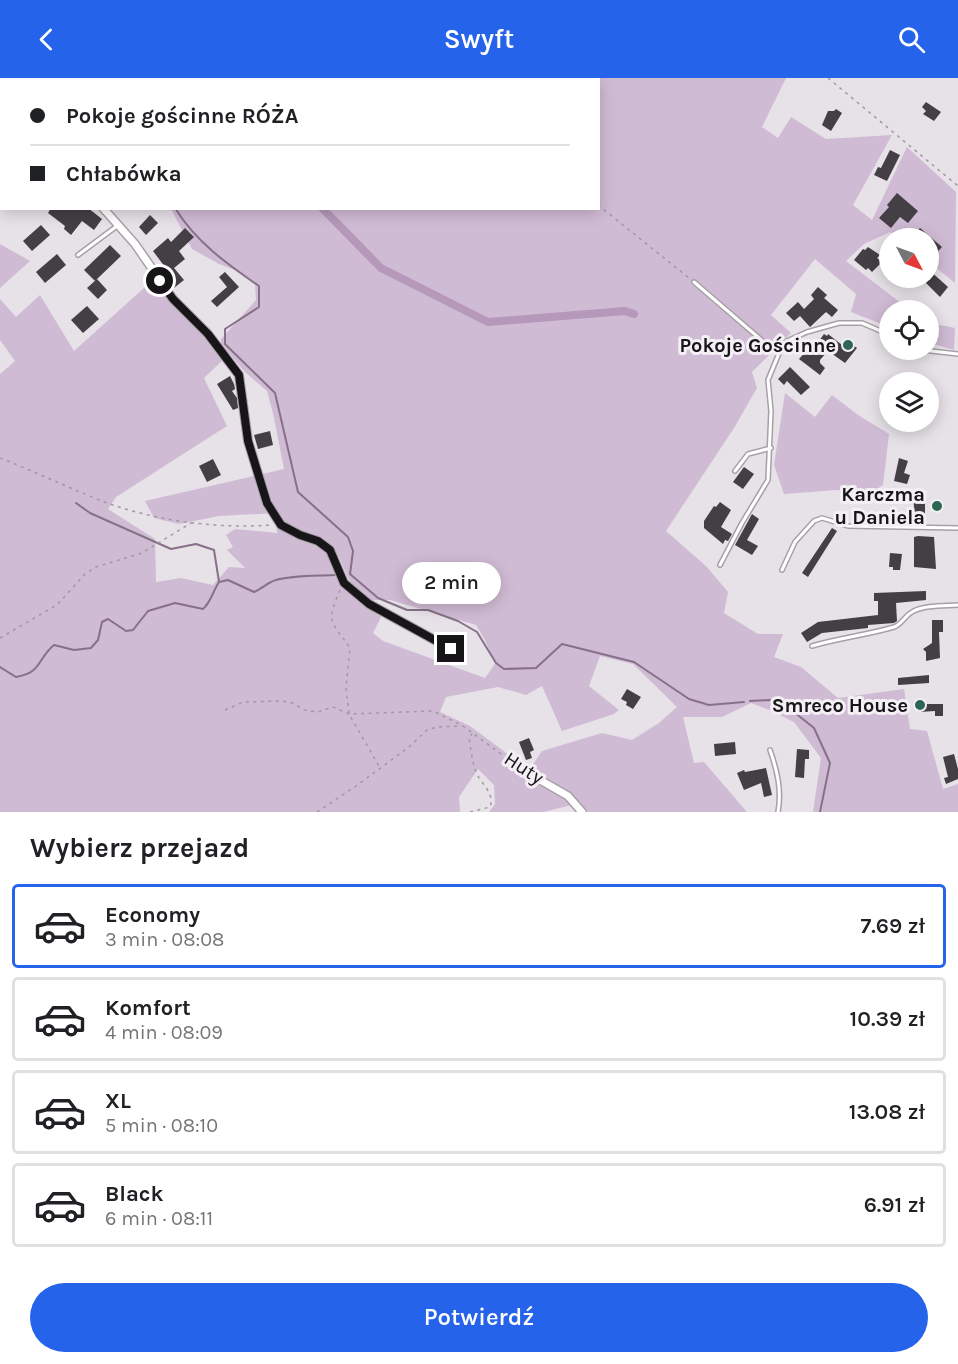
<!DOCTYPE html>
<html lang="pl">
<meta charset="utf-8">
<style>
body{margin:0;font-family:Karla,sans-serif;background:#f2f2f2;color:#202124;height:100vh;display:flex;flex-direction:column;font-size:22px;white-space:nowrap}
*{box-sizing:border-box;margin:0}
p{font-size:20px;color:#757577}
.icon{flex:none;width:33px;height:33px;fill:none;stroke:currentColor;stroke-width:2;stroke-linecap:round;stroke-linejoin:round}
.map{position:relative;height:734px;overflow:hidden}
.drawer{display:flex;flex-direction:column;background:#fff;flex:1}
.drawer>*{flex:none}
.top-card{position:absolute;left:0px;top:0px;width:600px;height:132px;box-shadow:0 3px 15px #0003;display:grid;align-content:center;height:132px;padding:0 30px;background:#fff}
.needle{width:39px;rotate:131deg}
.fabs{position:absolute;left:879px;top:150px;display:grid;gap:12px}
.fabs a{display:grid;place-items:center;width:60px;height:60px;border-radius:50%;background:#fff;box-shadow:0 3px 15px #0003;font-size:30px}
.end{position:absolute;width:27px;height:27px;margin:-14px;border:8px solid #171517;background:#fff;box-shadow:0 0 0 3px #fff}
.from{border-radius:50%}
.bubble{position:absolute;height:42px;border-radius:21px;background:#fff;box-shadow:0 3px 15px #0003;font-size:20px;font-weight:600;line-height:42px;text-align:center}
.top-card b{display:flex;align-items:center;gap:21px;height:57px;font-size:22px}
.top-card b+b{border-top:2px solid #e0e0e0}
.top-card i{width:15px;height:15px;background:#202124}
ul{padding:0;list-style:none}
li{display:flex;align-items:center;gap:18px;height:84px;margin:0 12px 9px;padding:0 18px;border:3px solid #e0e0e0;border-radius:6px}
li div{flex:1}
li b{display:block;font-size:22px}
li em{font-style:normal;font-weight:600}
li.current{border-color:#2563eb}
li>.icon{width:54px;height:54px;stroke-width:1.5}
h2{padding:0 30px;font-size:27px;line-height:72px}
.primary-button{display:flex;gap:12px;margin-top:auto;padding:12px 30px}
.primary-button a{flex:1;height:69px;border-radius:36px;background:#2563eb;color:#fff;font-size:24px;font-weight:600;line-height:69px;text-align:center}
header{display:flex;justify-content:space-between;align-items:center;height:78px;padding:0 30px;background:#2563eb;color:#fff;font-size:27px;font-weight:600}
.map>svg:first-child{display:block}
.green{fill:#d0bbd4;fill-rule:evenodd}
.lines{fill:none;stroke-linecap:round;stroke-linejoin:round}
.stream{stroke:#867189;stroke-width:2}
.canal{stroke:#b598ba;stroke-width:8}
.building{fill:#443f44}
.service-casing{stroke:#a7a1a7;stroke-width:6}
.minor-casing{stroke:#a7a1a7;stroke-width:10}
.path{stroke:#9f9a9f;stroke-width:1.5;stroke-dasharray:3 4.5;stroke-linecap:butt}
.service{stroke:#fff;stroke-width:3}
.minor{stroke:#fff;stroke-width:7}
.route{stroke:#171517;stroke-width:8}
.poi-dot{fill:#2c6752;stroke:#f4eef5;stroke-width:2}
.labels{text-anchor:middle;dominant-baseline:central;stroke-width:6;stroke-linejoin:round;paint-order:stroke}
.poi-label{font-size:20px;font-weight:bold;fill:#171517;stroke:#f4eef5;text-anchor:end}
.street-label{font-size:20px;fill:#171517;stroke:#f4eef5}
</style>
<header><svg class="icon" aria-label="back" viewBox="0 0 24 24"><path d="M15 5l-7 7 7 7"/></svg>Swyft<svg class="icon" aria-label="search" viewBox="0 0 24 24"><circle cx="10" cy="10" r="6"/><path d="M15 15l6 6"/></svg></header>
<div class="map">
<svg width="958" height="734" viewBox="0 0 958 734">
<rect width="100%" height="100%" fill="#e7e1e8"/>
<!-- green -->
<g class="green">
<path d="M46 0H786L762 49 778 60 791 39 826 61 892 57 853 127 872 142 907 69 956 114 955 205 929 184 928 160H898L890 154 864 166 846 183 910 232H890L889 249 851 234 856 216 815 181 771 237 791 255 752 294 757 310 734 350 666 453 707 489 728 514 724 535 758 556H783L774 579 801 589 838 620 904 611 910 651 927 653 943 711 958 706V734H813L821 680 794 644 772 633 751 625 722 639H683L694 685 704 684 747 734H581L572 727 543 734H489L495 726 494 707 478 691 459 719 460 734H0V296L15 283 0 262V221L16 239 40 217 74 273 155 200 205 254 224 281 204 300 227 348 116 419 108 431 155 461 156 504 181 500 213 507 229 489 245 490 227 472 233 469 226 457 235 451 277 455 276 435 219 438 179 446 154 440 145 423 284 391 273 335 267 313 245 294 221 266V261L256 222 255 204 240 194 219 186 192 171 171 131 598 130V2ZM327 474 339 479 350 504 368 522H390L476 547 485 562 495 586 485 600 383 563 373 555 381 539C356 521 335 505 327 474ZM600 578 633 586 677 629 659 645 632 662 602 655 542 673 529 692 470 648 440 634 446 619 498 609 526 617 542 608 562 653 614 636 619 632 589 608Z"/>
<polygon points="0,166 30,183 0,210"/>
<polygon points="929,245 955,250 954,272 929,265"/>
<polygon points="785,315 815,339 832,317 858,337 889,356 883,407 872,414 837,412 784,416 774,387"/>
</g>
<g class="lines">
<!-- stream -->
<g class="stream">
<polyline points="49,0 49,2"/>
<path d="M175 130C196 164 227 186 259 208V229L225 251V266L275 315 298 414 348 459 353 473 350 496 378 520 407 532H428L458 543 477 554 496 585 504 591 536 590 562 566 634 584 689 621 709 627 744 624"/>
<polyline points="76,425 90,435 171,471 196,466 214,472 219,504"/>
<path d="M0 589 16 599C42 595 37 581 54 567L74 572 91 570 98 562 102 544 108 541 126 553 133 552 148 533 175 525 203 531C211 524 213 513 219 504L228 502 254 514C261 511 265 507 271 504 283 497 320 498 335 497"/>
<polyline points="750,623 770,622 789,630 814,650 830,685 820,734"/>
</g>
<!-- canal -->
<g class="canal">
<polyline points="219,0 221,2"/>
<polyline points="322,130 381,190 488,244 625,233 634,236"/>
</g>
</g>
<!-- building -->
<g class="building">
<polygon points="926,24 941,34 934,43 923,36 926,33 922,29"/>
<polygon points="836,31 842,35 831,53 822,47 828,33 834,33"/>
<polygon points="890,72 900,77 887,103 874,97 878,89 881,90"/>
<polygon points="897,115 918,133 908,145 900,139 891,150 879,140 889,129 887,127"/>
<polygon points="51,130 88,130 102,141 94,152 82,143 71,157 64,151 65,148 48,135"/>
<polygon points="150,137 158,145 146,157 139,149"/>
<polygon points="41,147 50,157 32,173 23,163"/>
<polygon points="185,150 194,159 179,173 185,181 174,190 184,202 174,210 161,193 165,189 153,173 168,160 171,164"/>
<polygon points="920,150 942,169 928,184 928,160 912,160"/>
<polygon points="110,167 121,178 95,203 84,192"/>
<polygon points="868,169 880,177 877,180 882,184 872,194 868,190 866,192 854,182 863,171 865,172"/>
<polygon points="57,176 66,187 45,205 36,194"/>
<polygon points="928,191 948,209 940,219 921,200 928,200"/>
<polygon points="225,194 239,209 217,229 211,223 227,209 219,199"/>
<polygon points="97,201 107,212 98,221 87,210"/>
<polygon points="818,209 827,217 824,220 838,232 832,239 826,234 810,249 800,238 794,243 786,235 798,224 804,231 814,221 811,217"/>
<polygon points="87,228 99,241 83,255 71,242"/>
<polygon points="824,256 827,258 828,256 842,267 846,262 857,270 845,285 828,273 820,282 820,285 825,290 820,297 799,281 808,271 811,274"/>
<polygon points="790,289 810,309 801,317 787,303 784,307 778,301"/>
<polygon points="230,298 234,306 235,311 232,313 237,320 238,330 233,332 217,306"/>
<polygon points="270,353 273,367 258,371 254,357"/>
<polygon points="899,380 908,383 904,395 910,397 907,406 894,403"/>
<polygon points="213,381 221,397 207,404 199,388"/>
<polygon points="744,389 754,396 743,411 733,404"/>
<polygon points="913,419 920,419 920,424 925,424 925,438 915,438"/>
<polygon points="720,424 731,432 721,449 732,456 728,463 725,462 723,466 704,450 704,443 714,428 716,429"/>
<polygon points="752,436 759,441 747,462 758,468 752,477 735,467"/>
<polygon points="832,450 837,453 808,499 802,495"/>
<polygon points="918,458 934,459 936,491 914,489 914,459"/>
<polygon points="890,475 902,476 900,492 893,492 893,489 889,489"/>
<polygon points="926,513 926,522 896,525 897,543 894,545 868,547 868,550 822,555 807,564 801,555 818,544 878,537 878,523 874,523 874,515"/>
<polygon points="932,542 943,542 943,554 939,554 940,580 926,583 926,574 923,571 932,565"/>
<polygon points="929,597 929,605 898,607 898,600"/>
<polygon points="627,611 641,619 633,631 626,627 627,624 621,621"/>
<polygon points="919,626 943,626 943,638 935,638 935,633 919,634"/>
<polygon points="529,660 534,672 530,674 532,680 526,682 519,664"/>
<polygon points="735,664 736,676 715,678 714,666"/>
<polygon points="797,671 809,672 809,681 805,681 804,700 795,699"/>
<polygon points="954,676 958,691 958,701 946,706 944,700 948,699 943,679"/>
<polygon points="766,690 772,717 764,719 761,705 744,712 737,695 744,692 745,694"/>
</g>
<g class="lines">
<defs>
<g id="service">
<polyline points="78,177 117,148"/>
<polyline points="694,204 766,266 782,268"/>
<polyline points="922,272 958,276"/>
<polyline points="735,393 748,376 771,370"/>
<polyline points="720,487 742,445 768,402 771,333 768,302 782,268 787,263 807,254 839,245 862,245 890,257"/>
<polyline points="782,492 795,464 814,443 822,440 848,448 958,450"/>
<path d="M812 568C839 560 867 557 894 549 901 547 905 538 912 534 924 527 944 528 958 527"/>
<path d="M770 672C777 692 782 712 778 734"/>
</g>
<g id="minor">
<polyline points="0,10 2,11"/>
<polyline points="103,130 135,166 173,221 208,256 239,297 248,363 267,425 281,447 300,457 318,463 330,472 344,505 369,526 451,571"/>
<polyline points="521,691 568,718 582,734"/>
</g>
</defs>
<!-- service casing -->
<use href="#service" class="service-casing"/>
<!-- minor casing -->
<use href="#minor" class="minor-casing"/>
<!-- path -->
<g class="path">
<polyline points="828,0 958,108"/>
<polyline points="598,127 689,200"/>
<path d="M0 380C36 394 71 411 107 425 158 443 217 451 271 447"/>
<path d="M340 512C325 547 332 543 350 570L346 610 349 636 380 690"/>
<polyline points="0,560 57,527 85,496 96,489 142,475 191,445"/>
<polyline points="225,632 243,624 282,623 293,625 304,632 318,634 333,629 349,636 433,633 463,648 516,687"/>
<polyline points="317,734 356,708 409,669 427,652 437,649 462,648"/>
<path d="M470 734 490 729C495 715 481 706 476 694 472 684 471 671 469 660L472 656"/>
</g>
<!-- service -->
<use href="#service" class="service"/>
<!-- minor -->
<use href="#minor" class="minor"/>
</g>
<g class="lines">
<!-- route -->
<polyline class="route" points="160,203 173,221 208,256 239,297 248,363 267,425 281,447 300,457 318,463 330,472 344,505 369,526 451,571"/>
</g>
<!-- markers -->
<g class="poi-dot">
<circle cx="848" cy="267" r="6"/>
<circle cx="937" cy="428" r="6"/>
<circle cx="920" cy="627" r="6"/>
</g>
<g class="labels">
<!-- poi labels -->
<g class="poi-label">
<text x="836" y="267">Pokoje Gościnne</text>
<text x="925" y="416">Karczma<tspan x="925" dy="23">u Daniela</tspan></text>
<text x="908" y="627">Smreco House</text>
</g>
<!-- street labels -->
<g class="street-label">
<text transform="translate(524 690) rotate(33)">Huty</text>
</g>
</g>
</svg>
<div class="fabs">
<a><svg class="needle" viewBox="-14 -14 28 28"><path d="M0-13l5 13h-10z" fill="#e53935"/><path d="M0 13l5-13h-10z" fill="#757577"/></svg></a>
<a><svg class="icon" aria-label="locate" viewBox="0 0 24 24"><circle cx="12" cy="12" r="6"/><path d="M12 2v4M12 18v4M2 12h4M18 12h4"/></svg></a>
<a><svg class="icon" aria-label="layers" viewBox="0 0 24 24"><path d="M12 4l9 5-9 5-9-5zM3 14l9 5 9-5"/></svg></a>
</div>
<i class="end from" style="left:160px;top:203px"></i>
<i class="end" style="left:451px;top:571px"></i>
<div class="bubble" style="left:402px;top:484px;width:99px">2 min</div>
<div class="top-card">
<b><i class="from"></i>Pokoje gościnne RÓŻA</b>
<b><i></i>Chłabówka</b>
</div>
</div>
<section class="drawer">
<h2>Wybierz przejazd</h2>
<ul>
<li class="current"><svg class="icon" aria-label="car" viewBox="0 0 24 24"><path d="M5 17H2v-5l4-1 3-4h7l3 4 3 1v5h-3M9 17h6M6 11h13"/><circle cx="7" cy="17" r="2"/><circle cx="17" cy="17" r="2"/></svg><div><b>Economy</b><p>3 min · 08:08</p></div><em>7.69 zł</em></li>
<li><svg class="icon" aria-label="car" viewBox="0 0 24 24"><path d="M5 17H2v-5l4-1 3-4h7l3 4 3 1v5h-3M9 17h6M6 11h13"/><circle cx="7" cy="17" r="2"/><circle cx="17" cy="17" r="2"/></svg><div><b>Komfort</b><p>4 min · 08:09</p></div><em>10.39 zł</em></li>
<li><svg class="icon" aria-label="car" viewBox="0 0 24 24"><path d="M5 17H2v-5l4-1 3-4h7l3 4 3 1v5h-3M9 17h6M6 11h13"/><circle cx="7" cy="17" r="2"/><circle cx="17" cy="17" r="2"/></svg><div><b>XL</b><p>5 min · 08:10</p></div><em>13.08 zł</em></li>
<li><svg class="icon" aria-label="car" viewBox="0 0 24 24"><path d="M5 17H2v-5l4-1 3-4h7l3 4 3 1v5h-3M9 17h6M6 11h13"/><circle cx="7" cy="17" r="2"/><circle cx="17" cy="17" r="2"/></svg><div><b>Black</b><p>6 min · 08:11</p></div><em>6.91 zł</em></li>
</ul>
<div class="primary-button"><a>Potwierdź</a></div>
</section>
